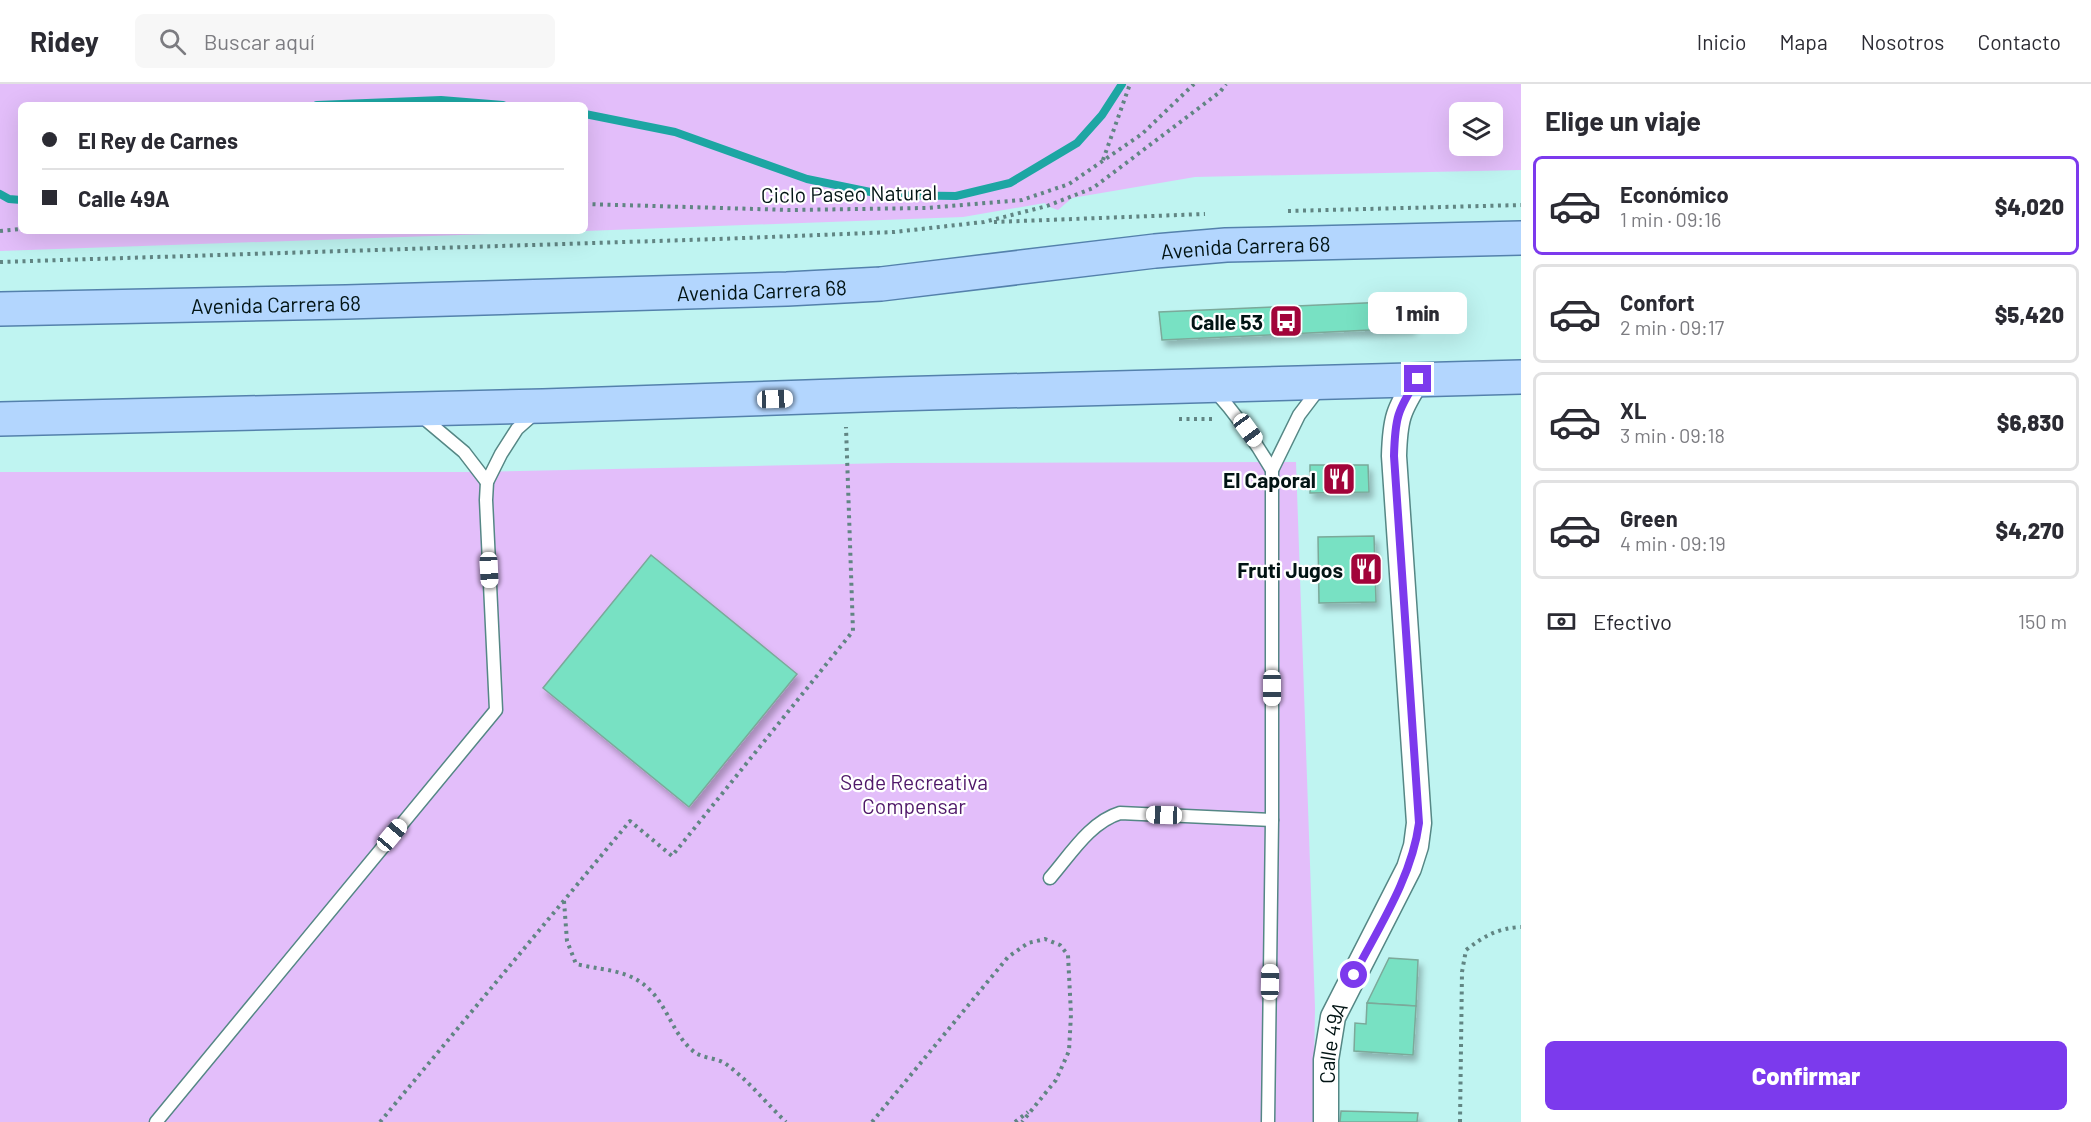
<!DOCTYPE html>
<html lang="es">
<meta charset="utf-8">
<style>
body{margin:0;font-family:Barlow,sans-serif;background:#f7f7f7;color:#2b2b33;height:100vh;display:flex;flex-direction:column;font-size:22px;white-space:nowrap}
*{box-sizing:border-box;margin:0}
p{font-size:20px;color:#7c7c81}
.icon{flex:none;width:33px;height:33px;fill:none;stroke:currentColor;stroke-width:2;stroke-linecap:round;stroke-linejoin:round}
.map{position:relative;flex:1;overflow:hidden}
.drawer{display:flex;flex-direction:column;background:#fff;width:570px}
.drawer>*{flex:none}
.hud{position:absolute;left:18px;top:18px;width:570px;height:132px;border-radius:9px;box-shadow:0 6px 24px #0002;display:grid;align-content:center;height:132px;padding:0 24px;background:#fff}
.controls{position:absolute;left:1449px;top:18px;display:grid;gap:12px}
.controls a{display:grid;place-items:center;width:54px;height:54px;border-radius:9px;background:#fff;box-shadow:0 6px 24px #0002;font-size:30px}
.end{position:absolute;width:27px;height:27px;margin:-14px;border:8px solid #7c3aed;background:#fff;box-shadow:0 0 0 3px #fff}
.from{border-radius:50%}
.bubble{position:absolute;height:42px;border-radius:9px;background:#fff;box-shadow:0 6px 24px #0002;font-size:20px;font-weight:800;line-height:42px;text-align:center}
.car{position:absolute;width:18px;height:36px;margin:-18px -9px;border-radius:8px;box-shadow:0 0 4px 2px #0007;background:linear-gradient(#fff 24%,#345 0 40%,#fff 0 76%,#345 0 86%,#fff 0)}
.hud b{display:flex;align-items:center;gap:21px;height:57px;font-size:22px}
.hud b+b{border-top:2px solid #e1e1e2}
.hud i{width:15px;height:15px;background:#2b2b33}
ul{padding:0;list-style:none}
li{display:flex;align-items:center;gap:18px;height:99px;margin:0 12px 9px;padding:0 12px;border:3px solid #e1e1e2;border-radius:9px}
li div{flex:1}
li b{display:block;font-size:22px}
li em{font-style:normal;font-weight:800}
li.selected{border-color:#7c3aed}
li>.icon{width:54px;height:54px;stroke-width:1.5}
h2{padding:0 24px;font-size:27px;line-height:72px}
.pay{display:flex;align-items:center;gap:15px;height:66px;padding:0 24px;font-size:22px}
.pay p{margin-inline-start:auto}
.primary-button{display:flex;gap:12px;margin-top:auto;padding:12px 24px}
.primary-button a{flex:1;height:69px;border-radius:9px;background:#7c3aed;color:#fff;font-size:24px;font-weight:800;line-height:69px;text-align:center}
header{display:flex;align-items:center;gap:36px;box-sizing:border-box;height:84px;padding:0 30px;background:#fff;border-bottom:2px solid #e1e1e2}
header strong{font-size:28px}
nav{display:flex;gap:33px;margin-inline-start:auto;font-size:21px}
.search{width:420px;height:54px;background:#f7f7f7;display:flex;align-items:center;gap:15px;box-sizing:border-box;padding:0 21px;border-radius:9px;color:#7c7c81;font-size:22px}
main{display:flex;flex:1;min-height:0}
.map>svg:first-child{display:block}
.green{fill:#e3befa;fill-rule:evenodd}
.lines{fill:none;stroke-linecap:round;stroke-linejoin:round}
.stream{stroke:#1da6a3;stroke-width:8}
.building{fill:#78e1c3;stroke:#7ba99a;stroke-width:1.5;filter:url(#shadow)}
.lane-casing{stroke:#558785;stroke-width:15}
.street-casing{stroke:#558785;stroke-width:27}
.primary-casing{stroke:#5481ac;stroke-width:36}
.path{stroke:#618583;stroke-width:4;stroke-dasharray:3 4.5;stroke-linecap:butt}
.lane{stroke:#fff;stroke-width:12}
.street{stroke:#fff;stroke-width:24}
.primary{stroke:#b3d6fe;stroke-width:33}
.route{stroke:#7c3aed;stroke-width:8}
.labels{text-anchor:middle;dominant-baseline:central;stroke-width:4.5;stroke-linejoin:round;paint-order:stroke}
.street-label{font-size:21px;fill:#021414;stroke:#fff}
.poi-label{font-size:21px;font-weight:bold;fill:#021414;stroke:#fff;text-anchor:end}
.park-label{font-size:21px;fill:#4f1869;stroke:#fff}
</style>
<header>
<strong>Ridey</strong>
<div class="search"><svg class="icon" aria-label="search" viewBox="0 0 24 24"><circle cx="10" cy="10" r="6"/><path d="M15 15l6 6"/></svg>Buscar aquí</div>
<nav><a>Inicio</a><a>Mapa</a><a>Nosotros</a><a>Contacto</a></nav>
</header>
<main>
<div class="map">
<svg width="1521" height="1038" viewBox="0 0 1521 1038">
<defs>
<filter id="shadow"><feDropShadow dx="3.5" dy="6" stdDeviation="3" flood-color="#0004"/></filter>
</defs>
<rect width="100%" height="100%" fill="#bff4f1"/>
<!-- green -->
<g class="green">
<path d="M0 0H1521V86L1195 93 1072 114 1058 126 1047 122 1045 119 963 133 585 147V21H21V147H575L0 167ZM1460 28H1492V62H1460Z"/>
<polygon points="1296,378 1315,924 1313,1038 0,1038 0,388 472,388 892,379"/>
</g>
<g class="lines">
<!-- stream -->
<g class="stream">
<polyline points="317,21 441,16 503,21"/>
<polyline points="585,30 675,48 807,95 885,111 956,112 1010,99 1077,59 1102,31 1122,0"/>
<polyline points="0,110 9,115 21,116"/>
</g>
</g>
<!-- building -->
<g class="building">
<polygon points="1410,217 1412,244 1162,256 1159,228"/>
<polygon points="1310,381 1368,381 1369,408 1310,409"/>
<polygon points="1374,452 1376,518 1319,519 1318,453"/>
<polygon points="651,471 797,590 689,723 543,604"/>
<polygon points="1389,874 1418,876 1416,922 1367,919"/>
<polygon points="1367,919 1416,922 1413,971 1354,967 1355,939 1366,940"/>
<polygon points="1341,1027 1418,1029 1417,1038 1340,1038"/>
</g>
<g class="lines">
<defs>
<g id="lane">
<path d="M1214 306C1237 331 1255 357 1272 386"/>
<polyline points="420,331 464,368 487,398"/>
<path d="M1050 794C1070 771 1090 738 1120 729L1272 736"/>
<polyline points="156,1038 496,626 486,416 487,398 501,370 517,345 535,329"/>
<polyline points="1268,1038 1272,736 1272,386 1299,331 1321,302"/>
</g>
<g id="street">
<path id="s1" d="M1326 1038V976L1333 933 1409 784 1416 762 1419 739 1394 372C1395 335 1398 326 1418 295"/>
</g>
<g id="primary">
<path id="s2" d="M0 225 346 218 787 205 881 200 1155 167 1226 161 1521 154"/>
<polyline points="0,335 543,322 893,310 1521,293"/>
</g>
</defs>
<!-- lane casing -->
<use href="#lane" class="lane-casing"/>
<!-- street casing -->
<use href="#street" class="street-casing"/>
<!-- primary casing -->
<use href="#primary" class="primary-casing"/>
<!-- path -->
<g class="path">
<polyline points="1103,76 1130,0"/>
<polyline points="585,120 790,126 926,124 1022,116 1069,100 1142,50 1194,0"/>
<polyline points="1288,127 1521,121"/>
<polyline points="994,138 1205,130"/>
<polyline points="0,147 21,145"/>
<polyline points="0,178 719,155 894,148 984,138 1047,122 1093,104 1220,8 1226,0"/>
<polyline points="1179,335 1214,335"/>
<path d="M564 817 567 857 576 880C611 888 639 885 661 920 671 935 677 953 692 966 701 975 716 973 726 980 748 996 766 1019 786 1038"/>
<polyline points="380,1038 630,737 672,772 853,547 846,343"/>
<polyline points="872,1038 1008,873 1028,859 1045,855 1060,861 1068,871 1071,930 1069,967 1056,996 1022,1038"/>
<polyline points="1015,1038 1028,1028"/>
<path d="M1460 1038 1462 888 1466 866C1484 852 1498 844 1521 843"/>
</g>
<!-- lane -->
<use href="#lane" class="lane"/>
<!-- street -->
<use href="#street" class="street"/>
<!-- primary -->
<use href="#primary" class="primary"/>
</g>
<g class="lines">
<!-- route -->
<path class="route" d="M1354 891C1379 843 1412 793 1419 739L1394 372C1395 335 1397 326 1418 295"/>
</g>
<!-- icons -->
<defs>
<symbol id="bus-square" viewBox="-11 -11 22 22"><rect x="-9" y="-9" width="18" height="18" rx="4" fill="#a2043a" stroke="#fff"/><path d="M-5-6H5V4H4V6H2V4H-2V6H-4V4H-5ZM-3.5-4V0h7V-4ZM-3.5 1.2v1.5H-2V1.2ZM2 1.2v1.5H3.5V1.2Z" fill="#fff"/></symbol>
<symbol id="restaurant-square" viewBox="-11 -11 22 22"><rect x="-9" y="-9" width="18" height="18" rx="4" fill="#a2043a" stroke="#fff"/><path d="M-5-6h1v4h1v-4h1v4h1v-4h1v5L-1.5 .5V6h-2V.5L-5-1ZM5-6V6H3V1.5H1.5Q1.5-4 5-6Z" fill="#fff"/></symbol>
</defs>
<g fill-rule="evenodd">
<use href="#bus-square" x="1267" y="218" width="38" height="38"/>
<use href="#restaurant-square" x="1320" y="376" width="38" height="38"/>
<use href="#restaurant-square" x="1347" y="466" width="38" height="38"/>
</g>
<g class="labels">
<!-- street labels -->
<g class="street-label">
<text transform="translate(849 109) rotate(-1)">Ciclo Paseo Natural</text>
<text stroke="none"><textPath href="#s2" startOffset="1248">Avenida Carrera 68</textPath></text>
<text stroke="none"><textPath href="#s2" startOffset="762">Avenida Carrera 68</textPath></text>
<text stroke="none"><textPath href="#s2" startOffset="276">Avenida Carrera 68</textPath></text>
<text stroke="none"><textPath href="#s1" startOffset="80">Calle 49A</textPath></text>
</g>
<!-- poi labels -->
<g class="poi-label">
<text x="1263" y="237">Calle 53</text>
<text x="1316" y="395">El Caporal</text>
<text x="1343" y="485">Fruti Jugos</text>
</g>
<!-- park labels -->
<g class="park-label">
<text x="914" y="697">Sede Recreativa<tspan x="914" dy="24">Compensar</tspan></text>
</g>
</g>
</svg>
<div class="controls">
<a><svg class="icon" aria-label="layers" viewBox="0 0 24 24"><path d="M12 4l9 5-9 5-9-5zM3 14l9 5 9-5"/></svg></a>
</div>
<i class="end from" style="left:1354px;top:891px"></i>
<i class="end" style="left:1418px;top:295px"></i>
<div class="bubble" style="left:1368px;top:208px;width:99px">1 min</div>
<i class="car" style="left:775px;top:315px;rotate:88deg"></i>
<i class="car" style="left:1248px;top:346px;rotate:144deg"></i>
<i class="car" style="left:489px;top:486px;rotate:177deg"></i>
<i class="car" style="left:1272px;top:604px;rotate:180deg"></i>
<i class="car" style="left:1164px;top:731px;rotate:272deg"></i>
<i class="car" style="left:392px;top:751px;rotate:40deg"></i>
<i class="car" style="left:1270px;top:898px;rotate:1deg"></i>
<div class="hud">
<b><i class="from"></i>El Rey de Carnes</b>
<b><i></i>Calle 49A</b>
</div>
</div>
<section class="drawer">
<h2>Elige un viaje</h2>
<ul>
<li class="selected"><svg class="icon" aria-label="car" viewBox="0 0 24 24"><path d="M5 17H2v-5l4-1 3-4h7l3 4 3 1v5h-3M9 17h6M6 11h13"/><circle cx="7" cy="17" r="2"/><circle cx="17" cy="17" r="2"/></svg><div><b>Económico</b><p>1 min · 09:16</p></div><em>$4,020</em></li>
<li><svg class="icon" aria-label="car" viewBox="0 0 24 24"><path d="M5 17H2v-5l4-1 3-4h7l3 4 3 1v5h-3M9 17h6M6 11h13"/><circle cx="7" cy="17" r="2"/><circle cx="17" cy="17" r="2"/></svg><div><b>Confort</b><p>2 min · 09:17</p></div><em>$5,420</em></li>
<li><svg class="icon" aria-label="car" viewBox="0 0 24 24"><path d="M5 17H2v-5l4-1 3-4h7l3 4 3 1v5h-3M9 17h6M6 11h13"/><circle cx="7" cy="17" r="2"/><circle cx="17" cy="17" r="2"/></svg><div><b>XL</b><p>3 min · 09:18</p></div><em>$6,830</em></li>
<li><svg class="icon" aria-label="car" viewBox="0 0 24 24"><path d="M5 17H2v-5l4-1 3-4h7l3 4 3 1v5h-3M9 17h6M6 11h13"/><circle cx="7" cy="17" r="2"/><circle cx="17" cy="17" r="2"/></svg><div><b>Green</b><p>4 min · 09:19</p></div><em>$4,270</em></li>
</ul>
<div class="pay"><svg class="icon" aria-label="cash" viewBox="0 0 24 24"><path d="M3 7h18v10H3z"/><circle cx="12" cy="12" r="2"/></svg>Efectivo<p>150 m</p></div>
<div class="primary-button"><a>Confirmar</a></div>
</section>
</main>
